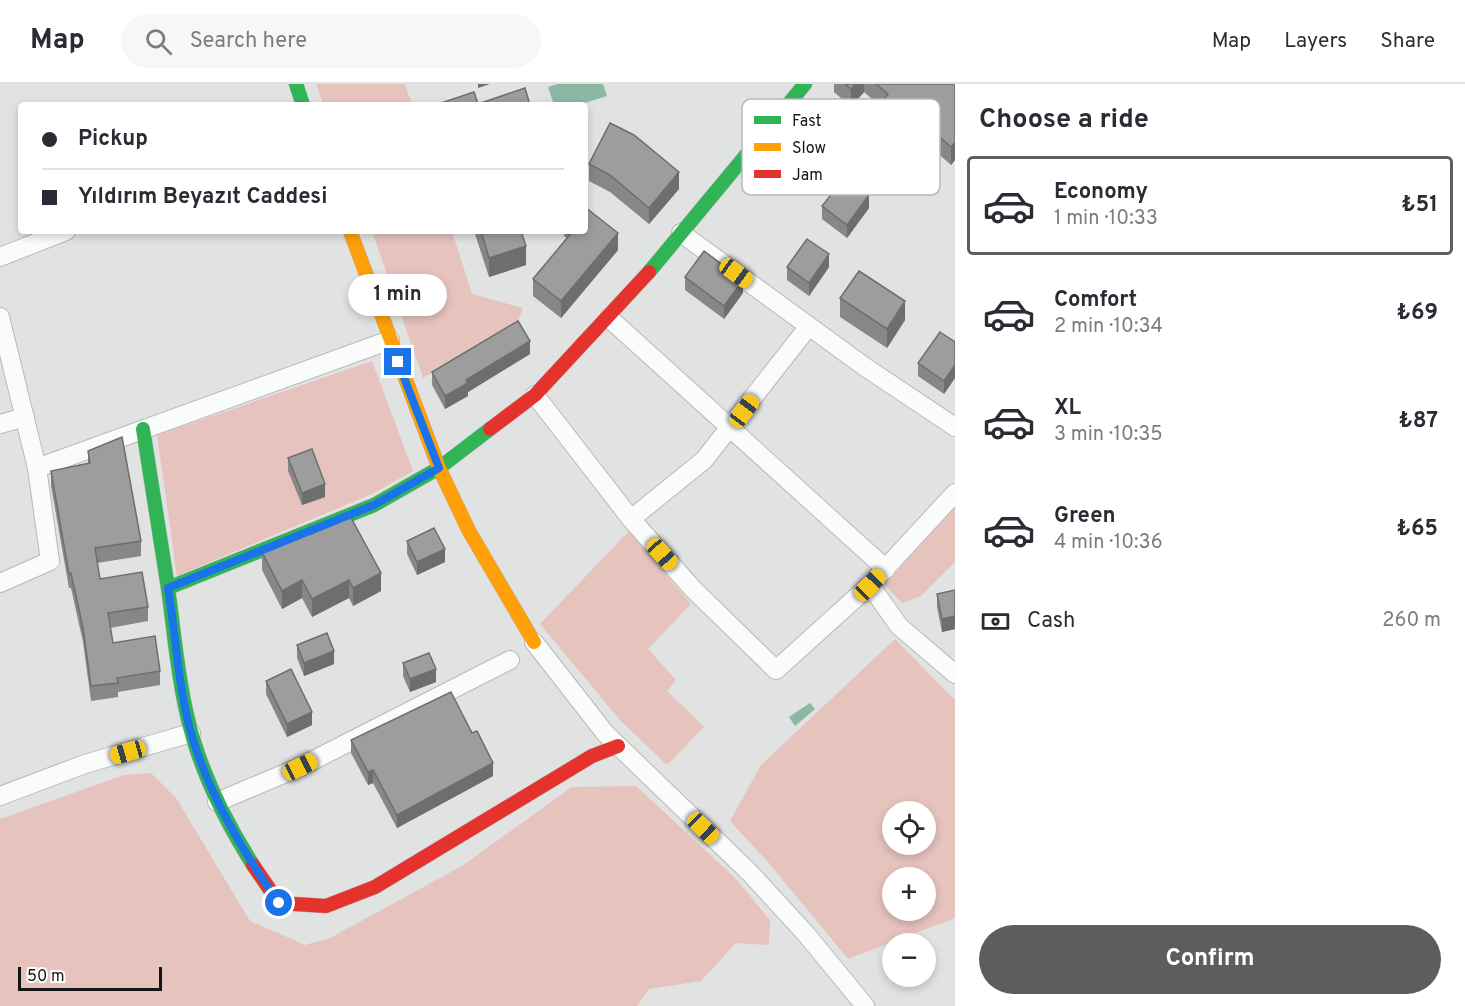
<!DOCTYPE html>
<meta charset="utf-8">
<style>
body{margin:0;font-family:Overpass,sans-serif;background:#f7f7f7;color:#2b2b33;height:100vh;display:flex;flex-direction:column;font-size:22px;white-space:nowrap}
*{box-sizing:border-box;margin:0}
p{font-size:20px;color:#7c7c81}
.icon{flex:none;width:33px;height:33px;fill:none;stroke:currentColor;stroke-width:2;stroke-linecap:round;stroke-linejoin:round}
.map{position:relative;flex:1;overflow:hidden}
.details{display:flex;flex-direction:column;background:#fff;width:510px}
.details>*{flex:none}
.banner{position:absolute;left:18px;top:18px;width:570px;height:132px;border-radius:6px;box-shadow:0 3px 9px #0003;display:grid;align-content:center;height:132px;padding:0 24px;background:#fff}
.buttons{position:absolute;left:882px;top:717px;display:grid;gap:12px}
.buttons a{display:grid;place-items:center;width:54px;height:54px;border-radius:50%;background:#fff;box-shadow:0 3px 9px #0003;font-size:30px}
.scale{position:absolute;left:18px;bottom:15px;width:144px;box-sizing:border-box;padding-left:6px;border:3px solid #141514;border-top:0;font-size:16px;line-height:21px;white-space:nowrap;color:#141514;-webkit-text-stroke:4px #fff;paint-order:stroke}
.end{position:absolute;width:27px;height:27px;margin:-14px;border:8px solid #1a73e8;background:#fff;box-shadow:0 0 0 3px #fff}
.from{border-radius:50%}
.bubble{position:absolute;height:42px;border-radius:21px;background:#fff;box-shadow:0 3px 9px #0003;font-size:20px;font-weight:700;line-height:42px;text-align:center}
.car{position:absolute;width:18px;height:36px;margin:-18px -9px;border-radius:8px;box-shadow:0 0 4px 2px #0007;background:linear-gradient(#f5c518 24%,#345 0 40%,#f5c518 0 76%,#345 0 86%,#f5c518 0)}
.banner b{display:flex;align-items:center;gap:21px;height:57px;font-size:22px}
.banner b+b{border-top:2px solid #e1e1e2}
.banner i{width:15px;height:15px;background:#2b2b33}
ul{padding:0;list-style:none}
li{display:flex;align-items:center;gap:18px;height:99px;margin:0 12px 9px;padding:0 12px;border:3px solid transparent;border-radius:6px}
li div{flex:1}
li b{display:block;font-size:22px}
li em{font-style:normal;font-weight:700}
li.current{border-color:#5c5d5c}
li>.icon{width:54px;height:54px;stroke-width:1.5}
h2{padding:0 24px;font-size:27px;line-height:72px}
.pay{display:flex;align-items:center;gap:15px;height:66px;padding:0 24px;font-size:22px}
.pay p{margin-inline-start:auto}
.button{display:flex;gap:12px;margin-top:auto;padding:12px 24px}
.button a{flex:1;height:69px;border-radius:36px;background:#5c5d5c;color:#fff;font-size:24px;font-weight:700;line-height:69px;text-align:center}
header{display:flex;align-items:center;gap:36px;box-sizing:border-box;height:84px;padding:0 30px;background:#fff;border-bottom:2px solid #e1e1e2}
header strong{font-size:28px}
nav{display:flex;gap:33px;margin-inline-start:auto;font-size:21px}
.search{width:420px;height:54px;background:#f7f7f7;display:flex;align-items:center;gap:15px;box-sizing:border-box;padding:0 21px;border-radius:33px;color:#7c7c81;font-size:22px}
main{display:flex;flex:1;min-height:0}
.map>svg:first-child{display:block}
.green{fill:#e6c3bd;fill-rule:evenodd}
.water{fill:#8ab8a3}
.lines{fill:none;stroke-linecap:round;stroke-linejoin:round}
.street-casing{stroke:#b8b9b9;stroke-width:20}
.fast-casing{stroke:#b8b9b9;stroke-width:15}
.slow-casing{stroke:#b8b9b9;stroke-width:15}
.jam-casing{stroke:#b8b9b9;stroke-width:15}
.street{stroke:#fafbfb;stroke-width:18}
.fast{stroke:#30b455;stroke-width:14}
.slow{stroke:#ff9f0a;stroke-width:14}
.jam{stroke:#e5322d;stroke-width:14}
.wall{fill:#868786}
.shaded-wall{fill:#6d6e6d}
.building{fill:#9c9d9c;stroke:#6d6e6d;stroke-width:1.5}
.route{stroke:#1a73e8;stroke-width:8}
.key{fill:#fff;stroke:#b8b9b8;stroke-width:1.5}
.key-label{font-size:16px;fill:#141514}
</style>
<header>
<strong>Map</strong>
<div class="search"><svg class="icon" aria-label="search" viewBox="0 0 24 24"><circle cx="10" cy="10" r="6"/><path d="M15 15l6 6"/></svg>Search here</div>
<nav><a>Map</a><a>Layers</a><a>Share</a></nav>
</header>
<main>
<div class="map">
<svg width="955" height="922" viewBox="0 0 955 922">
<rect width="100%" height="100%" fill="#e1e2e2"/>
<!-- green -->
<g class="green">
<polygon points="316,0 405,0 412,21 324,21"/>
<polygon points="372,147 452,147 472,210 523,224 516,243 423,294"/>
<polygon points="372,277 413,387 372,410 177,492 157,351"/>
<polygon points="955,420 955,478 921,512 902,519 885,501"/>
<polygon points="629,447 691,520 648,565 676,596 667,607 704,643 667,681 621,637 540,540"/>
<path d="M895 555 955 616V834L848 875 768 778 730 737 761 681ZM892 728H926V760H892ZM892 794H926V826H892Z"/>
<polygon points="151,689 176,714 250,837 305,861 330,854 462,782 572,703 636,702 735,794 770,836 769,861 736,859 701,897 649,905 637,922 0,922 0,735 124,691"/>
</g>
<!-- water -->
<g class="water">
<polygon points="558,0 603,0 607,12 578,21 554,21 548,3"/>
<polygon points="810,619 815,625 795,642 789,633"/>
</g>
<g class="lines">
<defs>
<g id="street">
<polyline points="681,149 865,283 955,343"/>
<polyline points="0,173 66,147"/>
<polyline points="0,233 37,384 50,477 0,499"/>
<polyline points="609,234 886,485"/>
<polyline points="535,311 631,435 693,505 776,586 870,501 955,409"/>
<polyline points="0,340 25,333"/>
<polyline points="37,384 390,256"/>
<polyline points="631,435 704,376 809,242"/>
<polyline points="870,501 899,542 955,590"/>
<polyline points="534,558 605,649 749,788 806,850 865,922"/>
<polyline points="0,712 85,680 191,649"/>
<polyline points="217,718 300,683 510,576"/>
</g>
<g id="fast">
<polyline points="296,0 303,21"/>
<polyline points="649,188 805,0"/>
<polyline points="143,345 168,504 374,421 439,384 490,345"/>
<path d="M168 504C174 546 177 589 187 631 199 685 224 735 253 781"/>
</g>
<polyline id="slow" points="350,147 439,384 469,447 534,558"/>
<g id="jam">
<polyline points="490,345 535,311 649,188"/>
<polyline points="253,781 279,819 326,822 375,803 592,672 618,662"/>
</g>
</defs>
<!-- street casing -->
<use href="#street" class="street-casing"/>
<!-- fast casing -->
<use href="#fast" class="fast-casing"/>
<!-- slow casing -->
<use href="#slow" class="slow-casing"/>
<!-- jam casing -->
<use href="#jam" class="jam-casing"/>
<!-- street -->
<use href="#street" class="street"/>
<!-- fast -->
<use href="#fast" class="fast"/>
<!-- slow -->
<use href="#slow" class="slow"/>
<!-- jam -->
<use href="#jam" class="jam"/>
</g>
<!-- wall -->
<g class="wall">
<polygon points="834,0 955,0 955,76 951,81 934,66 923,79 877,42 877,24 879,21 864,8 851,23 834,8"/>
<polygon points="807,62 852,74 836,95 807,74"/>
<polygon points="589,80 679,105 649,140 610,108 589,97"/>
<polygon points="822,122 869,124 847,154 822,135"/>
<polygon points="474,147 521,147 526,181 489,193"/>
<polygon points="564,147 585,147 618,166 561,234 533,212 533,195 567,154 564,152"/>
<polygon points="787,183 829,183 809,212 787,196"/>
<polygon points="685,193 743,209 724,235 685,206"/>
<polygon points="840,214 905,236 887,264 840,233"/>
<polygon points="955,258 955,294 944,310 918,292 918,279"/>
<polygon points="530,270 468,308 468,312 445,325 432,301 432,288"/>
<polygon points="88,367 141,457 141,472 97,479 100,495 148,523 148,537 110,544 113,559 160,587 160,601 118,608 118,613 91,617 83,558 71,504 69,504 51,402 51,387 88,379"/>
<polygon points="288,374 325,413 302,421 288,387"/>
<polygon points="311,450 381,507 353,522 349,514 312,533 302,514 282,525 262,486 262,468"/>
<polygon points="407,457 445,478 417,491 407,470"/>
<polygon points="955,506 955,545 942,548 937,523 937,510"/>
<polygon points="297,561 334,580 304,592 297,574"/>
<polygon points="403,579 436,598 410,608 403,592"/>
<polygon points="266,597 312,641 287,653 266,610"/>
<polygon points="351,656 493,692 397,744 373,699 368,701 351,669"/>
</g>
<!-- shaded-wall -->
<g class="shaded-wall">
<polygon points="478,0 490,0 478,4"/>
<polygon points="855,0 864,0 864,8 851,23 851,5"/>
<polygon points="934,48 934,66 923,79 923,61"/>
<polygon points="586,52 586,71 585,71 585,53"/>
<polygon points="955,58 955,76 951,81 951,63"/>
<polygon points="852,61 852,74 836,95 836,82"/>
<polygon points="679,88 679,105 649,140 649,124"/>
<polygon points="869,111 869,124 847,154 847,141"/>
<polygon points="618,149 618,166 561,234 561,217"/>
<polygon points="526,162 526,181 489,193 489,174"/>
<polygon points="829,170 829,183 809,212 809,199"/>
<polygon points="743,196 743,209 724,235 724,222"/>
<polygon points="905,217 905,236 887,264 887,245"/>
<polygon points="530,257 530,270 468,308 468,312 445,325 445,312 466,296"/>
<polygon points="955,281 955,294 944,310 944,297"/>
<polygon points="325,400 325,413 302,421 302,409"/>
<polygon points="445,465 445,478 417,491 417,478"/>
<polygon points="381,489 381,507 353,522 353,504"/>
<polygon points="302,496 302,514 282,525 282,507"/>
<polygon points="349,496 349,514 312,533 312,515"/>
<polygon points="955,532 955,545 942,548 942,535"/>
<polygon points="334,567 334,580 304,592 304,579"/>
<polygon points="436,585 436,598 410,608 410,595"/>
<polygon points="312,628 312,641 287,653 287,640"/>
<polygon points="493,679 493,692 397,744 397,731"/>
<polygon points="373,686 373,699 368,701 368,688"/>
</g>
<!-- building -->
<g class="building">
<polygon points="845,0 855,0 851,5"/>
<polygon points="876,0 955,0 955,58 951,63 934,48 923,61 877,24 888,10"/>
<polygon points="525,4 530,21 439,21 438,20 474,8 478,20"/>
<polygon points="610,39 634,51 679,88 649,124 610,91 589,80"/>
<polygon points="845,93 869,111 847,141 822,122"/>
<polygon points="585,123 618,149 561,217 533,195 573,147 585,147"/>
<polygon points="481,147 521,147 526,162 489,174"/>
<polygon points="807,155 829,170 809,199 787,183"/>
<polygon points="704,167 743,196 724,222 685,193"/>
<polygon points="859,187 905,217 887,245 840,214"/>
<polygon points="518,237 530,257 466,296 468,299 445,312 432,288"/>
<polygon points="940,248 955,258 955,281 944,297 918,279"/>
<polygon points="122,353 141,457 95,464 100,495 142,488 148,523 108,529 113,559 155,552 160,587 117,594 118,599 91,602 83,544 71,489 69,490 51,387 90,379 88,367"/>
<polygon points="312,365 325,400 302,409 288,374"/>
<polygon points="349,430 381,489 353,504 349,496 312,515 302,496 282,507 262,468 309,447 311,450"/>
<polygon points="434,444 445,465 417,478 407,457"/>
<polygon points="955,506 955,532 942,535 937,510"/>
<polygon points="327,549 334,567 304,579 297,561"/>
<polygon points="429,569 436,585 410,595 403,579"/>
<polygon points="291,585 312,628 287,640 266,597"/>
<polygon points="451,608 472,649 477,647 493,679 397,731 373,686 368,688 351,656"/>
</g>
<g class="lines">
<!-- route -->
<path class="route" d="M279 819C242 767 209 711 191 649 178 603 176 552 168 504L374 421 439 384 398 278"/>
</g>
<!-- legend -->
<rect x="742" y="15" width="198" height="96" rx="9" class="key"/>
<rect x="754" y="32" width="27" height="8" fill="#30b455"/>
<rect x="754" y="59" width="27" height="8" fill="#ff9f0a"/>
<rect x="754" y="86" width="27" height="8" fill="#e5322d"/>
<g class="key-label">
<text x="792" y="42">Fast</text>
<text x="792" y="69">Slow</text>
<text x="792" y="96">Jam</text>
</g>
</svg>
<div class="buttons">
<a><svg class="icon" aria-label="locate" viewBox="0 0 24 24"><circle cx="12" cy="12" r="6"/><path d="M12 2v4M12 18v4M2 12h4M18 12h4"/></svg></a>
<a>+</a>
<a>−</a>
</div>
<div class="scale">50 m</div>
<i class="end from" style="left:279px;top:819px"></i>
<i class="end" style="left:398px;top:278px"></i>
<div class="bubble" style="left:348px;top:190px;width:99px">1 min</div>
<i class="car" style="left:736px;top:189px;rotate:126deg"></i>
<i class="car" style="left:744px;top:327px;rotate:37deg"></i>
<i class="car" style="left:662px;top:470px;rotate:138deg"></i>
<i class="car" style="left:870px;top:501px;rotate:44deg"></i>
<i class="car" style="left:128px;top:668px;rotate:254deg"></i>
<i class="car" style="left:300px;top:683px;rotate:63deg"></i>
<i class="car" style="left:703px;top:744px;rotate:134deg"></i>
<div class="banner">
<b><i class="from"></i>Pickup</b>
<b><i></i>Yıldırım Beyazıt Caddesi</b>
</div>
</div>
<section class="details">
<h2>Choose a ride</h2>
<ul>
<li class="current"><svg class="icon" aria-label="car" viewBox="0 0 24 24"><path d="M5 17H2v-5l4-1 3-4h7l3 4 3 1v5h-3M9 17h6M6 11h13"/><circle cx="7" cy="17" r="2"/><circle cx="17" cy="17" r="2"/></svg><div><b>Economy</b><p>1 min · 10:33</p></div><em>₺51</em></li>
<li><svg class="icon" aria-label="car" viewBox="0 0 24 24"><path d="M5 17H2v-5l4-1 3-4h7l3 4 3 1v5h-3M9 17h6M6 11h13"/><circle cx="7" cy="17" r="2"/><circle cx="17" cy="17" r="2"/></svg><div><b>Comfort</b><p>2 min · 10:34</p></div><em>₺69</em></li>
<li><svg class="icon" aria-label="car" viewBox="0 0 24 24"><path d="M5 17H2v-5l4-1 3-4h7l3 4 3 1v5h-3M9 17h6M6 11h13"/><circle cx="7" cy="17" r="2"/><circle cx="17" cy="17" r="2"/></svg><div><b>XL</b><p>3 min · 10:35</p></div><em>₺87</em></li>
<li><svg class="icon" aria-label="car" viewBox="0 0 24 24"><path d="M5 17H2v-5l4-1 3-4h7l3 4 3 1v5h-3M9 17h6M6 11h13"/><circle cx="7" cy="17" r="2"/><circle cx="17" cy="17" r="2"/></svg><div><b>Green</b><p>4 min · 10:36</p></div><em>₺65</em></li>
</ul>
<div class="pay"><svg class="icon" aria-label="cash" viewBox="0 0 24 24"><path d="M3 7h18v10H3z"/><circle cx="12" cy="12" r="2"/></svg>Cash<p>260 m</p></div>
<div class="button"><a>Confirm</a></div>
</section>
</main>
